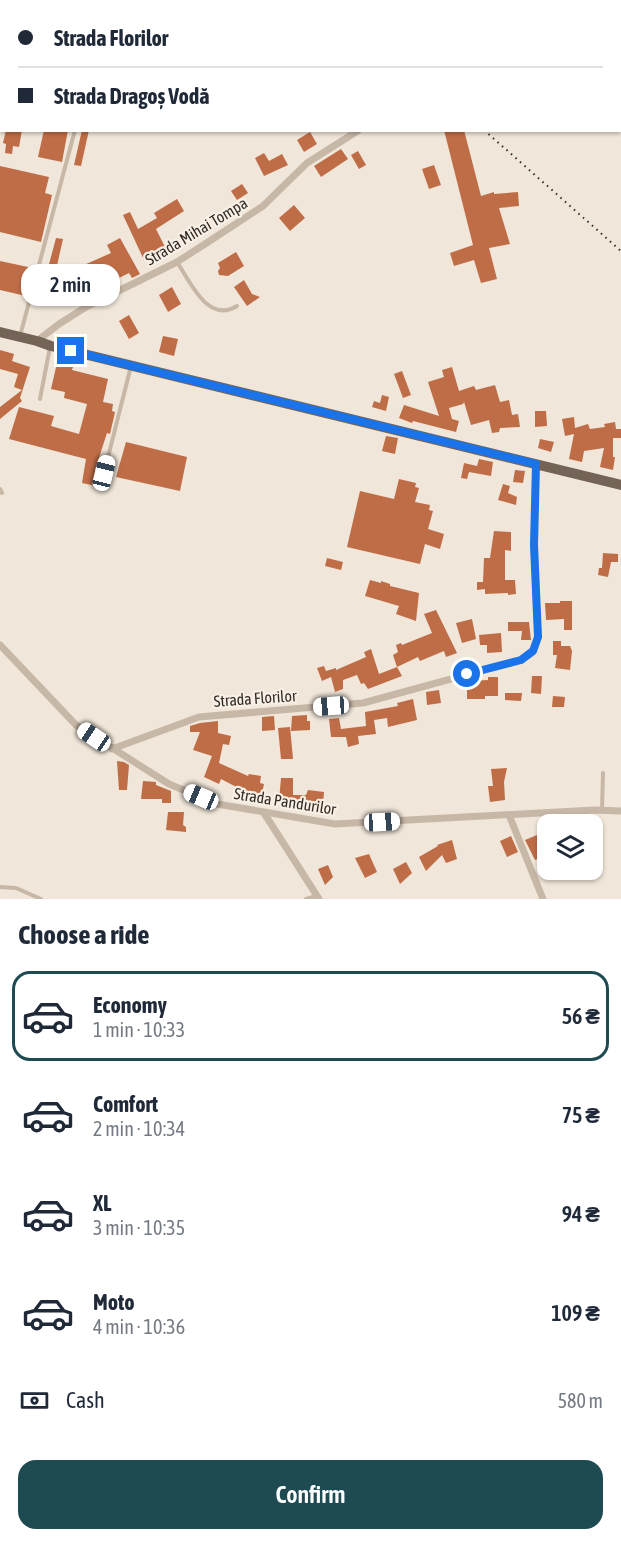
<!DOCTYPE html>
<meta charset="utf-8">
<style>
body{margin:0;font-family:"Asap Condensed",sans-serif;background:#f6f6f7;color:#1f2937;height:100vh;display:flex;flex-direction:column;font-size:22px;white-space:nowrap}
*{box-sizing:border-box;margin:0}
p{font-size:20px;color:#747a83}
.icon{flex:none;width:33px;height:33px;fill:none;stroke:currentColor;stroke-width:2;stroke-linecap:round;stroke-linejoin:round}
.map{position:relative;height:899px;overflow:hidden}
.drawer{display:flex;flex-direction:column;background:#fff;flex:1}
.drawer>*{flex:none}
.top-card{position:absolute;left:0px;top:0px;width:621px;height:132px;box-shadow:0 2px 4px #0004;display:grid;align-content:center;height:132px;padding:0 18px;background:#fff}
.controls{position:absolute;left:537px;top:814px;display:grid;gap:12px}
.controls a{display:grid;place-items:center;width:66px;height:66px;border-radius:12px;background:#fff;box-shadow:0 2px 4px #0004;font-size:30px}
.end{position:absolute;width:27px;height:27px;margin:-14px;border:8px solid #1a73e8;background:#fff;box-shadow:0 0 0 3px #fff}
.from{border-radius:50%}
.bubble{position:absolute;height:42px;border-radius:18px;background:#fff;box-shadow:0 2px 4px #0004;font-size:20px;font-weight:600;line-height:42px;text-align:center}
.car{position:absolute;width:18px;height:36px;margin:-18px -9px;border-radius:8px;box-shadow:0 0 4px 2px #0007;background:linear-gradient(#fff 24%,#345 0 40%,#fff 0 76%,#345 0 86%,#fff 0)}
.top-card b{display:flex;align-items:center;gap:21px;height:57px;font-size:22px}
.top-card b+b{border-top:2px solid #e0e1e3}
.top-card i{width:15px;height:15px;background:#1f2937}
ul{padding:0;list-style:none}
li{display:flex;align-items:center;gap:18px;height:90px;margin:0 12px 9px;padding:0 6px;border:3px solid transparent;border-radius:18px}
li div{flex:1}
li b{display:block;font-size:22px}
li em{font-style:normal;font-weight:600}
li.on{border-color:#1e4b52}
li>.icon{width:54px;height:54px;stroke-width:1.5}
h2{padding:0 18px;font-size:27px;line-height:72px}
.pay{display:flex;align-items:center;gap:15px;height:66px;padding:0 18px;font-size:22px}
.pay p{margin-inline-start:auto}
.cta{display:flex;gap:12px;margin-top:auto;padding:12px 18px}
.cta a{flex:1;height:69px;border-radius:18px;background:#1e4b52;color:#fff;font-size:24px;font-weight:600;line-height:69px;text-align:center}
.map>svg:first-child{display:block}
.building{fill:#bf6d47}
.lines{fill:none;stroke-linecap:round;stroke-linejoin:round}
.lane{stroke:#c7b7a6;stroke-width:4}
.street{stroke:#c7b7a6;stroke-width:7}
.primary{stroke:#746458;stroke-width:10}
.rail{stroke:#332b26;stroke-width:2;stroke-dasharray:1.5 4.5;stroke-linecap:butt}
.route{stroke:#1a73e8;stroke-width:8}
.labels{text-anchor:middle;dominant-baseline:central;stroke-width:4.5;stroke-linejoin:round;paint-order:stroke}
.street-label{font-size:16px;fill:#332b26;stroke:#f8f0e5}
</style>
<div class="map">
<svg width="621" height="899" viewBox="0 0 621 899">
<rect width="100%" height="100%" fill="#f0e6d9"/>
<!-- building -->
<g class="building">
<polygon points="6,130 22,130 19,147 13,146 12,154 5,153 6,144 3,143"/>
<polygon points="44,130 68,130 62,162 38,157"/>
<polygon points="82,130 89,130 81,166 74,165"/>
<polygon points="444,130 464,130 481,196 494,192 494,194 518,192 519,206 499,208 510,244 489,248 497,279 481,283 474,260 454,266 450,253 473,245"/>
<polygon points="310,132 317,144 304,152 297,140"/>
<polygon points="341,149 348,159 321,177 314,166"/>
<polygon points="358,151 366,165 359,169 351,155"/>
<polygon points="264,153 269,161 282,154 288,165 264,176 255,158"/>
<polygon points="434,165 441,185 429,189 422,169"/>
<polygon points="0,166 49,177 45,193 52,195 41,242 0,232"/>
<polygon points="242,184 248,193 237,200 231,191"/>
<polygon points="177,199 184,211 156,229 166,249 144,260 123,215 130,212 138,229 157,218 154,213"/>
<polygon points="294,205 305,218 290,231 279,218"/>
<polygon points="56,238 63,239 56,270 48,268"/>
<polygon points="120,238 140,274 132,278 129,273 107,284 98,266 87,271 84,265 111,253 107,245"/>
<polygon points="236,252 244,266 228,276 219,275 218,271 220,268 218,263"/>
<polygon points="0,261 28,267 27,271 32,272 26,296 0,290"/>
<polygon points="75,276 83,291 80,292 83,298 76,301 73,296 68,298 59,285"/>
<polygon points="244,280 252,294 260,297 247,306 234,287"/>
<polygon points="172,287 181,304 168,312 159,295"/>
<polygon points="129,315 139,333 129,339 119,321"/>
<polygon points="163,336 178,339 174,356 159,352"/>
<polygon points="0,350 14,354 12,361 30,367 20,398 22,401 0,419 0,407 22,390 14,387 18,374 0,369"/>
<polygon points="57,363 73,367 72,370 108,379 103,402 113,404 112,411 115,412 110,434 107,433 95,470 99,471 96,486 82,483 86,459 9,439 19,407 54,416 51,426 79,434 87,404 64,398 65,392 51,389"/>
<polygon points="452,367 459,391 474,386 476,390 495,385 500,402 509,400 512,415 518,414 520,427 500,428 499,432 492,433 489,420 471,425 464,402 463,404 449,408 452,419 459,421 456,432 413,421 412,423 399,418 404,405 439,416 428,382 444,377 442,370"/>
<polygon points="402,371 411,395 403,398 394,374"/>
<polygon points="382,395 389,397 386,411 372,407 374,401 380,403"/>
<polygon points="535,411 546,411 547,426 535,427"/>
<polygon points="574,417 575,428 588,424 590,429 605,427 604,424 615,422 616,429 621,429 621,438 613,438 613,457 615,457 613,470 600,467 604,448 584,451 582,462 569,459 574,434 565,436 562,419"/>
<polygon points="386,436 398,438 395,454 382,451"/>
<polygon points="540,439 554,442 551,452 538,448"/>
<polygon points="126,442 187,457 180,491 116,477"/>
<polygon points="479,459 493,462 491,476 469,472 467,479 461,478 464,463 477,466"/>
<polygon points="515,470 525,471 523,483 513,482"/>
<polygon points="399,479 416,483 415,487 419,488 415,502 430,505 429,510 433,511 428,529 444,534 440,549 425,544 420,564 347,547 360,491 394,499"/>
<polygon points="503,484 510,486 508,493 517,497 516,505 498,500"/>
<polygon points="494,531 511,532 511,551 505,550 505,580 515,580 516,594 508,595 508,593 485,594 485,589 477,590 477,582 483,582 484,558 490,558"/>
<polygon points="603,553 618,554 618,562 611,562 608,577 598,575 599,568 602,568"/>
<polygon points="327,558 343,562 341,570 325,566"/>
<polygon points="370,580 381,583 381,581 390,584 390,586 419,593 416,621 396,614 399,606 365,596"/>
<polygon points="560,601 572,601 572,630 564,630 564,619 546,620 545,603 560,603"/>
<polygon points="436,610 457,653 446,657 444,651 420,661 418,657 397,667 393,655 398,652 396,645 401,643 402,645 432,633 424,614"/>
<polygon points="472,619 476,639 462,643 456,623"/>
<polygon points="508,622 529,622 531,640 521,640 522,631 508,631"/>
<polygon points="501,633 502,652 487,653 487,645 480,645 479,635"/>
<polygon points="553,641 561,641 561,646 570,646 572,651 570,670 555,668 557,655 553,655"/>
<polygon points="371,649 379,674 397,667 402,676 368,689 364,683 361,684 357,675 343,680 343,689 335,692 331,677 322,681 317,668 324,666 326,671 336,668 336,670 366,657 364,652"/>
<polygon points="532,676 542,676 541,694 531,693"/>
<polygon points="488,677 498,677 498,696 485,696 485,699 467,699 467,681 488,680"/>
<polygon points="439,690 441,703 427,705 426,692"/>
<polygon points="505,693 522,693 521,701 505,700"/>
<polygon points="553,696 565,697 564,707 552,707"/>
<polygon points="413,699 417,720 388,727 387,718 374,720 376,734 358,736 359,744 348,747 346,737 331,737 329,719 339,718 341,729 366,726 365,712 398,706 397,703"/>
<polygon points="307,715 307,721 310,721 310,730 291,731 292,716"/>
<polygon points="274,716 275,730 262,731 262,717"/>
<polygon points="218,721 218,733 231,736 229,745 223,744 219,763 248,776 249,774 261,776 260,783 264,784 262,794 246,792 221,779 219,784 204,777 212,756 193,750 200,732 190,732 190,726 200,723"/>
<polygon points="290,727 293,759 281,759 278,728"/>
<polygon points="117,761 124,762 129,765 127,790 119,790"/>
<polygon points="507,768 504,782 505,800 490,802 488,786 493,786 491,769"/>
<polygon points="281,778 293,778 293,795 306,795 308,790 324,792 323,805 279,801"/>
<polygon points="143,781 156,782 156,785 171,791 171,803 162,803 162,799 141,799"/>
<polygon points="168,812 184,812 183,825 186,827 186,832 166,830"/>
<polygon points="537,835 546,855 535,860 525,840"/>
<polygon points="511,836 518,852 507,857 500,841"/>
<polygon points="452,840 457,859 446,863 442,855 426,871 419,857 438,846 437,845"/>
<polygon points="369,854 377,872 365,878 355,858"/>
<polygon points="406,862 412,873 400,884 393,869"/>
<polygon points="328,865 333,877 325,885 318,869"/>
</g>
<g class="lines">
<!-- lane -->
<g class="lane">
<polyline points="185,0 186,2"/>
<polyline points="192,2 194,0"/>
<path d="M177 262C191 283 208 324 237 306"/>
<polyline points="20,336 75,130"/>
<polyline points="40,399 50,347"/>
<polyline points="104,473 131,366"/>
<polyline points="0,489 2,493"/>
<polyline points="602,810 603,773"/>
<polyline points="0,887 16,888 41,899"/>
<polyline points="306,899 316,896"/>
</g>
<!-- street -->
<g class="street">
<polyline points="369,0 371,2"/>
<polyline points="378,2 379,0"/>
<polyline points="620,27 621,26"/>
<polyline points="37,341 59,324 86,307 177,262 205,244 263,206 307,163 359,130"/>
<polyline points="0,645 76,725 169,784 217,804 335,824 594,810 621,811"/>
<polyline points="112,749 199,717 363,703 521,660 533,651 538,637 534,545 536,464"/>
<polyline points="264,813 319,899"/>
<polyline points="509,815 543,899"/>
</g>
<!-- primary -->
<polyline class="primary" points="0,332 37,341 51,346 621,485"/>
<!-- rail -->
<g class="rail">
<polyline points="339,0 341,2"/>
<polyline points="484,130 621,251"/>
</g>
</g>
<g class="lines">
<!-- route -->
<polyline class="route" points="71,351 536,464 534,545 538,637 533,651 521,660 467,674"/>
</g>
<g class="labels">
<!-- street labels -->
<g class="street-label">
<text transform="translate(196 231) rotate(-31)">Strada Mihai Tompa</text>
<text transform="translate(255 698) rotate(-4)">Strada Florilor</text>
<text transform="translate(285 801) rotate(9)">Strada Pandurilor</text>
</g>
</g>
</svg>
<div class="controls">
<a><svg class="icon" aria-label="layers" viewBox="0 0 24 24"><path d="M12 4l9 5-9 5-9-5zM3 14l9 5 9-5"/></svg></a>
</div>
<i class="end from" style="left:467px;top:674px"></i>
<i class="end" style="left:71px;top:351px"></i>
<div class="bubble" style="left:21px;top:264px;width:99px">2 min</div>
<i class="car" style="left:104px;top:473px;rotate:14deg"></i>
<i class="car" style="left:331px;top:706px;rotate:266deg"></i>
<i class="car" style="left:94px;top:737px;rotate:304deg"></i>
<i class="car" style="left:201px;top:797px;rotate:293deg"></i>
<i class="car" style="left:382px;top:822px;rotate:87deg"></i>
<div class="top-card">
<b><i class="from"></i>Strada Florilor</b>
<b><i></i>Strada Dragoș Vodă</b>
</div>
</div>
<section class="drawer">
<h2>Choose a ride</h2>
<ul>
<li class="on"><svg class="icon" aria-label="car" viewBox="0 0 24 24"><path d="M5 17H2v-5l4-1 3-4h7l3 4 3 1v5h-3M9 17h6M6 11h13"/><circle cx="7" cy="17" r="2"/><circle cx="17" cy="17" r="2"/></svg><div><b>Economy</b><p>1 min · 10:33</p></div><em>56 ₴</em></li>
<li><svg class="icon" aria-label="car" viewBox="0 0 24 24"><path d="M5 17H2v-5l4-1 3-4h7l3 4 3 1v5h-3M9 17h6M6 11h13"/><circle cx="7" cy="17" r="2"/><circle cx="17" cy="17" r="2"/></svg><div><b>Comfort</b><p>2 min · 10:34</p></div><em>75 ₴</em></li>
<li><svg class="icon" aria-label="car" viewBox="0 0 24 24"><path d="M5 17H2v-5l4-1 3-4h7l3 4 3 1v5h-3M9 17h6M6 11h13"/><circle cx="7" cy="17" r="2"/><circle cx="17" cy="17" r="2"/></svg><div><b>XL</b><p>3 min · 10:35</p></div><em>94 ₴</em></li>
<li><svg class="icon" aria-label="car" viewBox="0 0 24 24"><path d="M5 17H2v-5l4-1 3-4h7l3 4 3 1v5h-3M9 17h6M6 11h13"/><circle cx="7" cy="17" r="2"/><circle cx="17" cy="17" r="2"/></svg><div><b>Moto</b><p>4 min · 10:36</p></div><em>109 ₴</em></li>
</ul>
<div class="pay"><svg class="icon" aria-label="cash" viewBox="0 0 24 24"><path d="M3 7h18v10H3z"/><circle cx="12" cy="12" r="2"/></svg>Cash<p>580 m</p></div>
<div class="cta"><a>Confirm</a></div>
</section>
